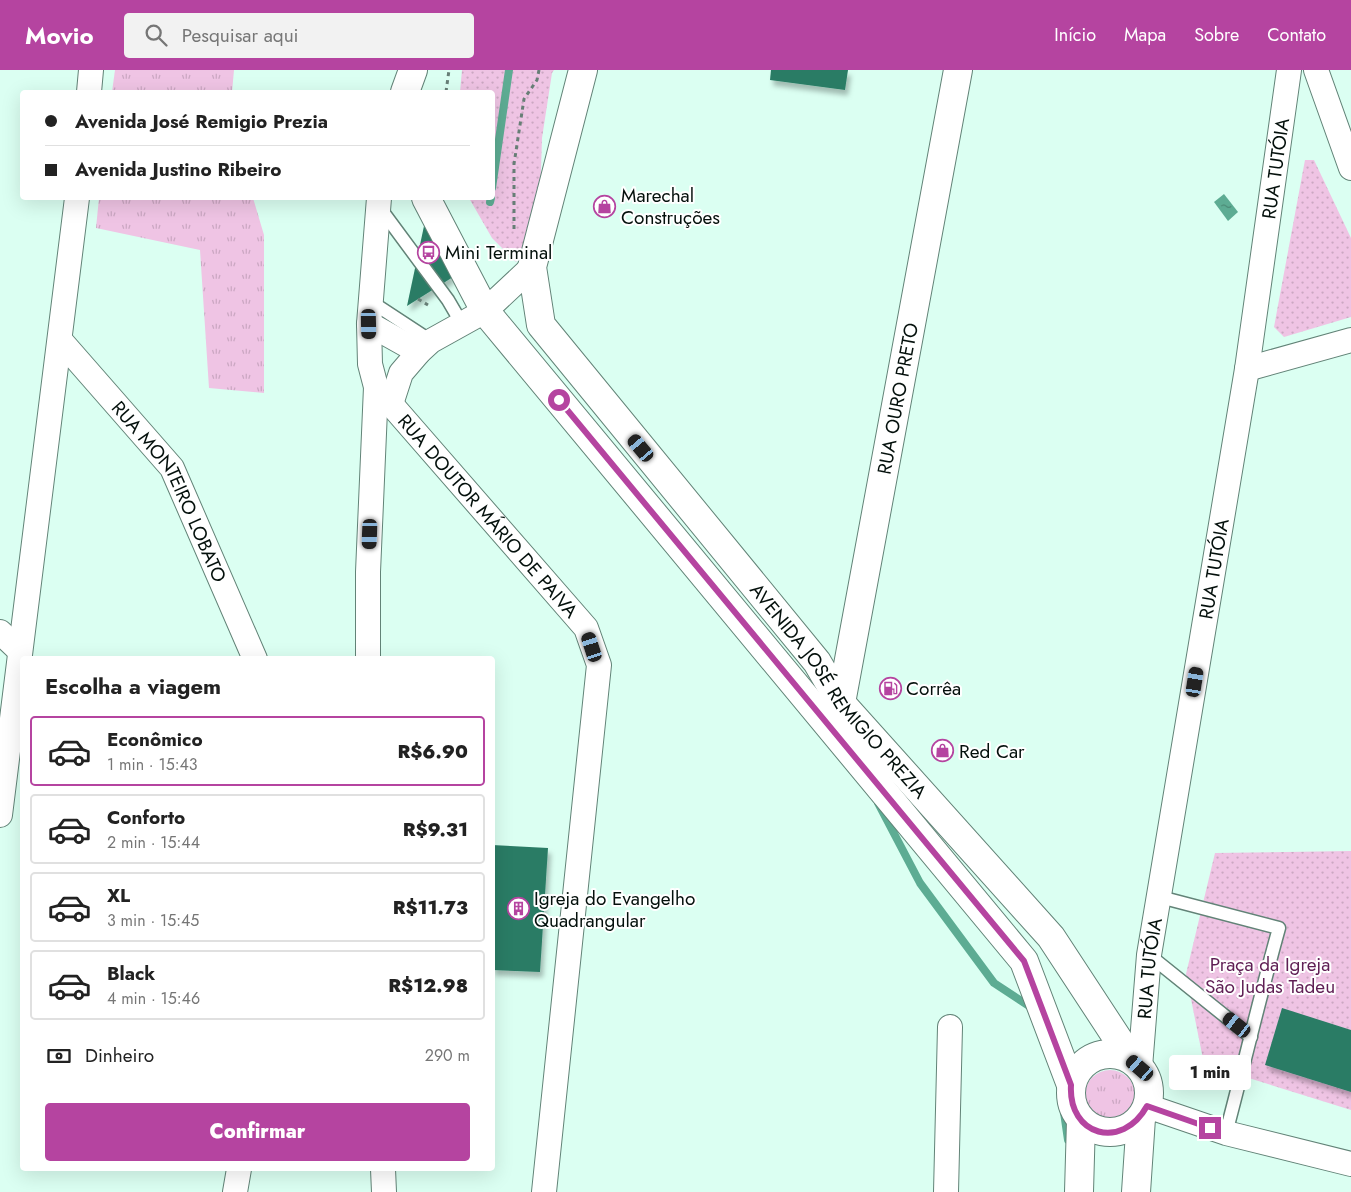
<!DOCTYPE html>
<html lang="pt">
<meta charset="utf-8">
<style>
body{margin:0;font-family:Jost,sans-serif;background:#f2f2f2;color:#222;height:100vh;display:flex;flex-direction:column;font-size:19px;white-space:nowrap}
*{box-sizing:border-box;margin:0}
p{font-size:16px;color:#767676}
.icon{flex:none;width:28px;height:28px;fill:none;stroke:currentColor;stroke-width:2;stroke-linecap:round;stroke-linejoin:round}
.map{position:relative;flex:1;overflow:hidden}
.details{position:absolute;left:20px;top:586px;width:475px;height:515px;display:flex;flex-direction:column;background:#fff;border-radius:5px;box-shadow:0 5px 20px #0002}
.details>*{flex:none}
.top-card{position:absolute;left:20px;top:20px;width:475px;height:110px;border-radius:5px;box-shadow:0 5px 20px #0002;display:grid;align-content:center;height:110px;padding:0 25px;background:#fff}
.end{position:absolute;width:22px;height:22px;margin:-11px;border:6px solid #b544a0;background:#fff;box-shadow:0 0 0 2px #fff}
.from{border-radius:50%}
.bubble{position:absolute;height:35px;border-radius:5px;background:#fff;box-shadow:0 5px 20px #0002;font-size:16px;font-weight:800;line-height:35px;text-align:center}
.car{position:absolute;width:15px;height:30px;margin:-15px -8px;border-radius:6px;box-shadow:0 0 4px 1px #0007;background:linear-gradient(#222 24%,#8ab4d8 0 40%,#222 0 76%,#8ab4d8 0 86%,#222 0)}
.top-card b{display:flex;align-items:center;gap:18px;height:48px;font-size:19px}
.top-card b+b{border-top:1px solid #e0e0e0}
.top-card i{width:12px;height:12px;background:#222}
ul{padding:0;list-style:none}
li{display:flex;align-items:center;gap:15px;height:70px;margin:0 10px 8px;padding:0 15px;border:2px solid #e0e0e0;border-radius:5px}
li div{flex:1}
li b{display:block;font-size:19px}
li em{font-style:normal;font-weight:800}
li.selected{border-color:#b544a0}
li>.icon{width:45px;height:45px;stroke-width:1.5}
h2{padding:0 25px;font-size:22px;line-height:60px}
.pay{display:flex;align-items:center;gap:12px;height:55px;padding:0 25px;font-size:19px}
.pay p{margin-inline-start:auto}
.primary-button{display:flex;gap:10px;margin-top:auto;padding:10px 25px}
.primary-button a{flex:1;height:58px;border-radius:5px;background:#b544a0;color:#fff;font-size:20px;font-weight:800;line-height:58px;text-align:center}
header{display:flex;align-items:center;gap:30px;box-sizing:border-box;height:70px;padding:0 25px;background:#b544a0;color:#fff}
header strong{font-size:24px}
nav{display:flex;gap:28px;margin-inline-start:auto;font-size:18px}
.search{width:350px;height:45px;background:#f2f2f2;display:flex;align-items:center;gap:12px;box-sizing:border-box;padding:0 18px;border-radius:5px;color:#767676;font-size:19px}
.map>svg:first-child{display:block}
.grass{fill:url(#grass-tufts)}
.park{fill:url(#park-dots)}
.water{fill:url(#water-ripples)}
.lines{fill:none;stroke-linecap:round;stroke-linejoin:round}
.stream{stroke:#5dac93;stroke-width:8}
.building{fill:#2a7c65;filter:url(#shadow)}
.service-casing{stroke:#628377;stroke-width:15}
.minor-casing{stroke:#628377;stroke-width:26}
.tertiary-casing{stroke:#628377;stroke-width:30}
.primary-casing{stroke:#628377;stroke-width:30}
.path{stroke:#677e76;stroke-width:3;stroke-dasharray:4 4;stroke-linecap:butt}
.service{stroke:#fff;stroke-width:12}
.minor{stroke:#fff;stroke-width:24}
.tertiary{stroke:#fff;stroke-width:28}
.primary{stroke:#fff;stroke-width:28}
.route{stroke:#b544a0;stroke-width:6}
.labels{text-anchor:middle;dominant-baseline:central;stroke-width:4;stroke-linejoin:round;paint-order:stroke}
.street-label{font-size:19px;fill:#04100c;stroke:#fff}
.poi-label{font-size:19px;fill:#04100c;stroke:#fff;text-anchor:start}
.park-label{font-size:19px;fill:#5f1e54;stroke:#fff}
</style>
<header>
<strong>Movio</strong>
<div class="search"><svg class="icon" aria-label="search" viewBox="0 0 24 24"><circle cx="10" cy="10" r="6"/><path d="M15 15l6 6"/></svg>Pesquisar aqui</div>
<nav><a>Início</a><a>Mapa</a><a>Sobre</a><a>Contato</a></nav>
</header>
<div class="map">
<svg width="1351" height="1122" viewBox="0 0 1351 1122">
<defs>
<pattern id="grass-tufts" width="24" height="20" patternUnits="userSpaceOnUse" patternTransform="scale(1.25)"><rect width="24" height="20" fill="#efc4e4"/><path d="M3 7l-1-3M5 7V3M7 7l1-3M15 17l-1-3M17 17v-4M19 17l1-3" fill="none" stroke="#cba7c2"/></pattern>
<pattern id="park-dots" width="8" height="8" patternUnits="userSpaceOnUse" patternTransform="scale(1.25)"><rect width="8" height="8" fill="#efc4e4"/><path d="M2 2h.1M6 6h.1" fill="none" stroke="#cba7c2" stroke-width="1.8" stroke-linecap="round"/></pattern>
<pattern id="water-ripples" width="26" height="14" patternUnits="userSpaceOnUse" patternTransform="scale(1.25)"><rect width="26" height="14" fill="#5dac93"/><path d="M2 4q2-2 4 0t4 0M15 11q2-2 4 0t4 0" fill="none" stroke="#4b8b76"/></pattern>
<filter id="shadow"><feDropShadow dx="3" dy="5.5" stdDeviation="2.5" flood-color="#0004"/></filter>
</defs>
<rect width="100%" height="100%" fill="#dbfff2"/>
<!-- grass -->
<g class="grass">
<polygon points="115,0 234,0 232,22 112,22"/>
<polygon points="99,128 253,128 264,165 264,323 209,318 200,180 96,158"/>
<circle cx="1110" cy="1025" r="25"/>
</g>
<!-- park -->
<g class="park">
<polygon points="462,0 554,0 552,3 542,68 539,161 516,192 492,168 469,128 492,128 492,22 460,22"/>
<polygon points="1305,90 1314,90 1351,168 1351,247 1284,267 1274,257"/>
<polygon points="1351,781 1351,1040 1204,994 1186,904 1215,783"/>
</g>
<!-- water -->
<polygon class="water" points="1224,124 1238,142 1228,151 1214,132"/>
<g class="lines">
<!-- stream -->
<g class="stream">
<polyline points="492,118 509,0"/>
<polyline points="490,132 491,128"/>
<polyline points="878,733 920,813 994,913 1032,938"/>
<polyline points="1060,1015 1068,1070"/>
</g>
</g>
<!-- building -->
<g class="building">
<polygon points="771,0 848,0 845,20 770,10"/>
<polygon points="424,156 453,207 407,236"/>
<polygon points="492,775 548,778 540,902 492,900"/>
<polygon points="1282,938 1351,960 1351,1022 1265,995"/>
</g>
<g class="lines">
<defs>
<g id="service">
<polyline points="380,138 448,230 462,254"/>
<polyline points="370,231 431,271"/>
<path d="M1160 827 1279 858C1260 926 1244 995 1226 1063"/>
<polyline points="1149,885 1251,967"/>
</g>
<g id="minor">
<polyline points="1316,0 1351,98"/>
<polyline points="89,22 91,0"/>
<path id="s1" d="M379 128 369 254 370 294 376 317 586 558 599 595 544 1122"/>
<polyline points="369,254 419,282"/>
<path id="s2" d="M60 270 172 398 255 589"/>
<polyline points="1247,299 1351,270"/>
<polyline points="391,334 401,303 419,282 431,271 485,241 532,197"/>
<polyline points="0,562 19,580"/>
<polyline points="368,589 368,502 376,317"/>
<path d="M0 745C24 539 53 334 77 128"/>
<path id="s3" d="M1140 997 1149 885 1247 299 1289 0"/>
<polyline points="1147,1036 1226,1063 1351,1094"/>
<polyline points="383,1099 384,1122"/>
<polyline points="235,1122 239,1099"/>
<polyline points="946,1122 950,957"/>
</g>
<g id="tertiary">
<path id="s4" d="M832 644 841 633 958 0"/>
</g>
<g id="primary">
<path id="s5" d="M583 0 532 197 541 255 817 592 841 633 1051 867 1131 989"/>
<polyline points="405,22 413,0"/>
<polyline points="426,128 485,241 1024,891 1071,1015"/>
<circle cx="1110" cy="1023" r="39"/>
<polyline points="1079,1122 1081,1051"/>
<polyline points="1136,1122 1141,1048"/>
</g>
</defs>
<!-- service casing -->
<use href="#service" class="service-casing"/>
<!-- minor casing -->
<use href="#minor" class="minor-casing"/>
<!-- tertiary casing -->
<use href="#tertiary" class="tertiary-casing"/>
<!-- primary casing -->
<use href="#primary" class="primary-casing"/>
<!-- path -->
<g class="path">
<polyline points="446,22 449,0"/>
<polyline points="514,159 514,94 524,29 537,10 539,0"/>
<polyline points="418,229 428,235"/>
</g>
<!-- service -->
<use href="#service" class="service"/>
<!-- minor -->
<use href="#minor" class="minor"/>
<!-- tertiary -->
<use href="#tertiary" class="tertiary"/>
<!-- primary -->
<use href="#primary" class="primary"/>
</g>
<g class="lines">
<!-- route -->
<path class="route" d="M559 330 1024 891 1071 1015C1068 1066 1122 1081 1147 1036L1210 1058"/>
</g>
<!-- icons -->
<defs>
<symbol id="shop-ring" viewBox="-11 -11 22 22"><circle r="9.5" fill="#fff" stroke="#b544a0" stroke-width="1.5"/><path d="M-5-2.5h2.3a2.7 3.5 0 0 1 5.4 0H5L5.5 6h-11ZM-1.5-2.5h3a1.5 2.3 0 0 0-3 0Z" fill="#b544a0"/></symbol>
<symbol id="bus-ring" viewBox="-11 -11 22 22"><circle r="9.5" fill="#fff" stroke="#b544a0" stroke-width="1.5"/><path d="M-5-6H5V4H4V6H2V4H-2V6H-4V4H-5ZM-3.5-4V0h7V-4ZM-3.5 1.2v1.5H-2V1.2ZM2 1.2v1.5H3.5V1.2Z" fill="#b544a0"/></symbol>
<symbol id="fuel-ring" viewBox="-11 -11 22 22"><circle r="9.5" fill="#fff" stroke="#b544a0" stroke-width="1.5"/><path d="M-5.5-6h7V0h2V4h1.3V-2.5L3-4.5l.8-.8L6-3V5H2.5V1h-1V6h-7ZM-4.2-4.7v3.2H.2V-4.7Z" fill="#b544a0"/></symbol>
<symbol id="building-ring" viewBox="-11 -11 22 22"><circle r="9.5" fill="#fff" stroke="#b544a0" stroke-width="1.5"/><path d="M-4-6H4V6H1V3H-1V6H-4ZM-2.5-4.3h1.7v1.8h-1.7ZM.8-4.3h1.7v1.8H.8ZM-2.5-1h1.7V.8h-1.7ZM.8-1h1.7V.8H.8Z" fill="#b544a0"/></symbol>
</defs>
<g fill-rule="evenodd">
<use href="#shop-ring" x="592" y="124" width="25" height="25"/>
<use href="#bus-ring" x="416" y="170" width="25" height="25"/>
<use href="#fuel-ring" x="878" y="606" width="25" height="25"/>
<use href="#shop-ring" x="930" y="668" width="25" height="25"/>
<use href="#building-ring" x="506" y="826" width="25" height="25"/>
</g>
<g class="labels">
<!-- street labels -->
<g class="street-label">
<text stroke="none"><textPath href="#s3" startOffset="909">RUA TUTÓIA</textPath></text>
<text stroke="none"><textPath href="#s4" startOffset="324">RUA OURO PRETO</textPath></text>
<text stroke="none"><textPath href="#s2" startOffset="189">RUA MONTEIRO LOBATO</textPath></text>
<text stroke="none"><textPath href="#s1" startOffset="361">RUA DOUTOR MÁRIO DE PAIVA</textPath></text>
<text stroke="none"><textPath href="#s3" startOffset="504">RUA TUTÓIA</textPath></text>
<text stroke="none"><textPath href="#s5" startOffset="734">AVENIDA JOSÉ REMIGIO PREZIA</textPath></text>
<text stroke="none"><textPath href="#s3" startOffset="99">RUA TUTÓIA</textPath></text>
</g>
<!-- poi labels -->
<g class="poi-label">
<text x="621" y="125">Marechal<tspan x="621" dy="22">Construções</tspan></text>
<text x="445" y="182">Mini Terminal</text>
<text x="906" y="618">Corrêa</text>
<text x="959" y="681">Red Car</text>
<text x="534" y="828">Igreja do Evangelho<tspan x="534" dy="22">Quadrangular</tspan></text>
</g>
<!-- park labels -->
<g class="park-label">
<text x="1270" y="894">Praça da Igreja<tspan x="1270" dy="22">São Judas Tadeu</tspan></text>
</g>
</g>
</svg>
<i class="end from" style="left:559px;top:330px"></i>
<i class="end" style="left:1210px;top:1058px"></i>
<div class="bubble" style="left:1169px;top:985px;width:82px">1 min</div>
<i class="car" style="left:369px;top:254px;rotate:179deg"></i>
<i class="car" style="left:641px;top:378px;rotate:320deg"></i>
<i class="car" style="left:370px;top:464px;rotate:182deg"></i>
<i class="car" style="left:592px;top:577px;rotate:342deg"></i>
<i class="car" style="left:1195px;top:612px;rotate:9deg"></i>
<i class="car" style="left:1237px;top:955px;rotate:308deg"></i>
<i class="car" style="left:1140px;top:998px;rotate:311deg"></i>
<div class="top-card">
<b><i class="from"></i>Avenida José Remigio Prezia</b>
<b><i></i>Avenida Justino Ribeiro</b>
</div>
<section class="details">
<h2>Escolha a viagem</h2>
<ul>
<li class="selected"><svg class="icon" aria-label="car" viewBox="0 0 24 24"><path d="M5 17H2v-5l4-1 3-4h7l3 4 3 1v5h-3M9 17h6M6 11h13"/><circle cx="7" cy="17" r="2"/><circle cx="17" cy="17" r="2"/></svg><div><b>Econômico</b><p>1 min · 15:43</p></div><em>R$6.90</em></li>
<li><svg class="icon" aria-label="car" viewBox="0 0 24 24"><path d="M5 17H2v-5l4-1 3-4h7l3 4 3 1v5h-3M9 17h6M6 11h13"/><circle cx="7" cy="17" r="2"/><circle cx="17" cy="17" r="2"/></svg><div><b>Conforto</b><p>2 min · 15:44</p></div><em>R$9.31</em></li>
<li><svg class="icon" aria-label="car" viewBox="0 0 24 24"><path d="M5 17H2v-5l4-1 3-4h7l3 4 3 1v5h-3M9 17h6M6 11h13"/><circle cx="7" cy="17" r="2"/><circle cx="17" cy="17" r="2"/></svg><div><b>XL</b><p>3 min · 15:45</p></div><em>R$11.73</em></li>
<li><svg class="icon" aria-label="car" viewBox="0 0 24 24"><path d="M5 17H2v-5l4-1 3-4h7l3 4 3 1v5h-3M9 17h6M6 11h13"/><circle cx="7" cy="17" r="2"/><circle cx="17" cy="17" r="2"/></svg><div><b>Black</b><p>4 min · 15:46</p></div><em>R$12.98</em></li>
</ul>
<div class="pay"><svg class="icon" aria-label="cash" viewBox="0 0 24 24"><path d="M3 7h18v10H3z"/><circle cx="12" cy="12" r="2"/></svg>Dinheiro<p>290 m</p></div>
<div class="primary-button"><a>Confirmar</a></div>
</section>
</div>
